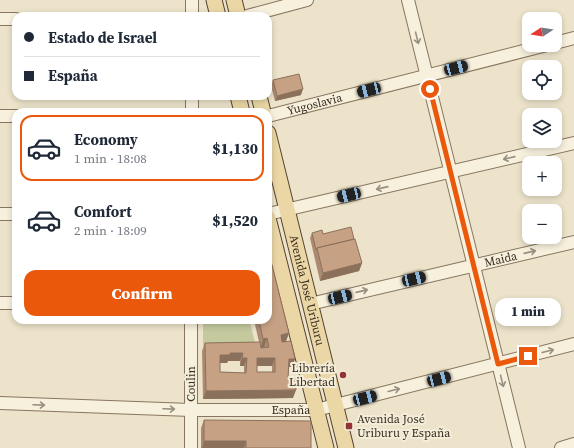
<!DOCTYPE html>
<meta charset="utf-8">
<style>
body{margin:0;font-family:"Source Serif 4",serif;background:#f6f6f7;color:#1f2937;height:100vh;display:flex;flex-direction:column;font-size:15px;white-space:nowrap}
*{box-sizing:border-box;margin:0}
p{font-size:13px;color:#747a83}
.icon{flex:none;width:22px;height:22px;fill:none;stroke:currentColor;stroke-width:2;stroke-linecap:round;stroke-linejoin:round}
.map{position:relative;flex:1;overflow:hidden}
.sheet{position:absolute;left:12px;top:108px;width:260px;height:216px;display:flex;flex-direction:column;background:#fff;border-radius:12px;box-shadow:0 2px 6px #0003}
.sheet>*{flex:none}
.hud{position:absolute;left:12px;top:12px;width:260px;height:88px;border-radius:12px;box-shadow:0 2px 6px #0003;display:grid;align-content:center;height:88px;padding:0 12px;background:#fff}
.needle{width:26px;rotate:258deg}
.controls{position:absolute;left:522px;top:12px;display:grid;gap:8px}
.controls a{display:grid;place-items:center;width:40px;height:40px;border-radius:8px;background:#fff;box-shadow:0 2px 6px #0003;font-size:20px}
.end{position:absolute;width:18px;height:18px;margin:-9px;border:5px solid #ea580c;background:#fff;box-shadow:0 0 0 2px #fff}
.from{border-radius:50%}
.bubble{position:absolute;height:28px;border-radius:12px;background:#fff;box-shadow:0 2px 6px #0003;font-size:13px;font-weight:800;line-height:28px;text-align:center}
.car{position:absolute;width:12px;height:24px;margin:-12px -6px;border-radius:5px;box-shadow:0 0 3px 1px #0007;background:linear-gradient(#222 24%,#8ab4d8 0 40%,#222 0 76%,#8ab4d8 0 86%,#222 0)}
.hud b{display:flex;align-items:center;gap:14px;height:38px;font-size:15px}
.hud b+b{border-top:1px solid #e0e1e3}
.hud i{width:10px;height:10px;background:#1f2937}
ul{padding:7px 0 0;list-style:none}
li{display:flex;align-items:center;gap:12px;height:66px;margin:0 8px 6px;padding:0 4px;border:2px solid transparent;border-radius:12px}
li div{flex:1}
li b{display:block;font-size:15px}
li em{font-style:normal;font-weight:800}
li.active{border-color:#ea580c}
li>.icon{width:36px;height:36px;stroke-width:1.5}
.cta{display:flex;gap:8px;margin-top:auto;padding:8px 12px}
.cta a{flex:1;height:46px;border-radius:12px;background:#ea580c;color:#fff;font-size:16px;font-weight:800;line-height:46px;text-align:center}
.map>svg:first-child{display:block}
.green{fill:#c4ca9e}
.lines{fill:none;stroke-linecap:round;stroke-linejoin:round}
.minor-casing{stroke:#887660;stroke-width:14}
.major-casing{stroke:#564433;stroke-width:17}
.minor{stroke:#f7f0dd;stroke-width:12}
.major{stroke:#ebd7a6;stroke-width:15}
.wall{fill:#ab8a71;fill-rule:evenodd}
.shaded-wall{fill:#8b715c}
.building{fill:#c7a183;stroke:#8b715c;fill-rule:evenodd}
.oneway{stroke:#988f80}
.route{stroke:#ea580c;stroke-width:5}
.poi-dot{fill:#923534;stroke:#f4edd9;stroke-width:1.5}
.labels{text-anchor:middle;dominant-baseline:central;stroke-width:4;stroke-linejoin:round;paint-order:stroke}
.street-label{font-size:12px;fill:#392e22;stroke:#f4edd9}
.poi-label{font-size:12px;fill:#392e22;stroke:#f4edd9;text-anchor:end}
</style>
<div class="map">
<svg width="574" height="448" viewBox="0 0 574 448">
<rect width="100%" height="100%" fill="#ece3ca"/>
<!-- green -->
<polygon class="green" points="250,322 256,347 203,349 203,323"/>
<g class="lines">
<defs>
<g id="minor">
<polyline points="408,0 519,448"/>
<polyline points="192,16 192,0"/>
<polyline points="247,16 307,0"/>
<polyline points="0,19 16,19"/>
<polyline points="555,43 574,38"/>
<polyline points="192,112 192,96"/>
<polyline points="0,116 16,116"/>
<path id="s1" d="M268 116 547 45"/>
<polyline points="0,214 16,214"/>
<polyline points="268,214 574,143"/>
<polyline points="0,303 16,303"/>
<path id="s2" d="M310 304 574 242"/>
<path id="s3" d="M0 403 191 410H316L574 344"/>
<polyline points="191,448 191,320"/>
<polyline points="561,448 574,444"/>
</g>
<g id="major">
<polyline points="214,0 218,16"/>
<polyline points="234,0 238,16"/>
<polyline points="238,96 242,112"/>
<polyline points="259,96 263,112"/>
<path id="s4" d="M268 133 346 448"/>
<polyline points="268,218 326,448"/>
</g>
</defs>
<!-- minor casing -->
<use href="#minor" class="minor-casing"/>
<!-- major casing -->
<use href="#major" class="major-casing"/>
<!-- minor -->
<use href="#minor" class="minor"/>
<!-- major -->
<use href="#major" class="major"/>
</g>
<!-- wall -->
<g class="wall">
<polygon points="273,80 301,95 275,101 271,86"/>
<polygon points="312,233 323,234 354,239 362,263 359,271 320,281 310,238"/>
<path d="M254 320H268L289 333 286 341 295 359 292 367H289L288 378 293 398 203 399 202 351 205 343 259 342ZM228 361H240V366H244V373L220 372V363H227ZM257 366H272V372H257Z"/>
<polygon points="204,420 311,448 201,448 201,428"/>
</g>
<!-- shaded-wall -->
<g class="shaded-wall">
<polygon points="303,89 301,95 275,101 277,96"/>
<polygon points="362,263 359,271 320,281 323,273"/>
<polygon points="289,333 286,341 278,343 281,335"/>
<polygon points="267,338 264,347 261,348 263,339"/>
<polygon points="230,353 243,353 240,361 228,361 227,363 217,363 220,355"/>
<polygon points="242,358 247,358 244,366 240,366"/>
<polygon points="257,358 275,358 272,366 254,366"/>
<polygon points="289,359 295,359 292,367 286,367"/>
<polygon points="296,390 293,398 203,399 206,391"/>
<polygon points="204,441 246,441 244,448 202,448"/>
</g>
<!-- building -->
<g class="building">
<polygon points="299,74 303,89 277,96 273,80"/>
<polygon points="351,227 354,239 317,248 316,250 312,233 322,230 323,234"/>
<polygon points="355,239 362,263 323,273 317,248"/>
<path d="M268 261H271L289 333 281 335 282 342 291 341 295 359H289L288 378H295L296 390 206 391 205 343 260 342 261 348 269 347 267 338 263 339 259 320H268ZM230 353H243L242 358H247L246 373 220 372V355H230ZM257 358H275V372H257Z"/>
<polygon points="204,420 311,421 311,448 246,448 246,441 204,441"/>
</g>
<!-- one-way arrows -->
<defs><path id="oneway-shaft" d="M-6 0H5M1.5-3L5.5 0L1.5 3" fill="none" stroke-width="1.6" stroke-linecap="round" stroke-linejoin="round"/></defs>
<g class="oneway">
<use href="#oneway-shaft" transform="translate(417 38) rotate(76)"/>
<use href="#oneway-shaft" transform="translate(509 158) rotate(167)"/>
<use href="#oneway-shaft" transform="translate(382 188) rotate(167)"/>
<use href="#oneway-shaft" transform="translate(530 252) rotate(-13)"/>
<use href="#oneway-shaft" transform="translate(362 291) rotate(-13)"/>
<use href="#oneway-shaft" transform="translate(548 351) rotate(-14)"/>
<use href="#oneway-shaft" transform="translate(502 381) rotate(76)"/>
<use href="#oneway-shaft" transform="translate(394 390) rotate(-14)"/>
<use href="#oneway-shaft" transform="translate(39 405) rotate(2)"/>
<use href="#oneway-shaft" transform="translate(169 409) rotate(2)"/>
</g>
<g class="lines">
<!-- route -->
<polyline class="route" points="430,89 498,364 528,356"/>
</g>
<!-- markers -->
<g class="poi-dot">
<circle cx="343" cy="375" r="4"/>
<rect x="345" y="422" width="8" height="8" rx="2"/>
</g>
<g class="labels">
<!-- street labels -->
<g class="street-label">
<text stroke="none"><textPath href="#s1" startOffset="48">Yugoslavia</textPath></text>
<text stroke="none"><textPath href="#s2" startOffset="196">Maida</textPath></text>
<text stroke="none"><textPath href="#s4" startOffset="162">Avenida José Uriburu</textPath></text>
<text transform="translate(191 384) rotate(-90)">Coulin</text>
<text stroke="none"><textPath href="#s3" startOffset="291">España</textPath></text>
</g>
<!-- poi labels -->
<g class="poi-label">
<text x="335" y="368">Librería<tspan x="335" dy="14">Libertad</tspan></text>
<text x="357" y="419" text-anchor="start">Avenida José<tspan x="357" dy="14">Uriburu y España</tspan></text>
</g>
</g>
</svg>
<div class="controls">
<a><svg class="needle" viewBox="-14 -14 28 28"><path d="M0-13l5 13h-10z" fill="#e53935"/><path d="M0 13l5-13h-10z" fill="#747a83"/></svg></a>
<a><svg class="icon" aria-label="locate" viewBox="0 0 24 24"><circle cx="12" cy="12" r="6"/><path d="M12 2v4M12 18v4M2 12h4M18 12h4"/></svg></a>
<a><svg class="icon" aria-label="layers" viewBox="0 0 24 24"><path d="M12 4l9 5-9 5-9-5zM3 14l9 5 9-5"/></svg></a>
<a>+</a>
<a>−</a>
</div>
<i class="end from" style="left:430px;top:89px"></i>
<i class="end" style="left:528px;top:356px"></i>
<div class="bubble" style="left:495px;top:298px;width:66px">1 min</div>
<i class="car" style="left:456px;top:68px;rotate:75deg"></i>
<i class="car" style="left:369px;top:90px;rotate:256deg"></i>
<i class="car" style="left:349px;top:195px;rotate:257deg"></i>
<i class="car" style="left:414px;top:279px;rotate:77deg"></i>
<i class="car" style="left:340px;top:297px;rotate:77deg"></i>
<i class="car" style="left:439px;top:379px;rotate:76deg"></i>
<i class="car" style="left:365px;top:398px;rotate:76deg"></i>
<div class="hud">
<b><i class="from"></i>Estado de Israel</b>
<b><i></i>España</b>
</div>
<section class="sheet">
<ul>
<li class="active"><svg class="icon" aria-label="car" viewBox="0 0 24 24"><path d="M5 17H2v-5l4-1 3-4h7l3 4 3 1v5h-3M9 17h6M6 11h13"/><circle cx="7" cy="17" r="2"/><circle cx="17" cy="17" r="2"/></svg><div><b>Economy</b><p>1 min · 18:08</p></div><em>$1,130</em></li>
<li><svg class="icon" aria-label="car" viewBox="0 0 24 24"><path d="M5 17H2v-5l4-1 3-4h7l3 4 3 1v5h-3M9 17h6M6 11h13"/><circle cx="7" cy="17" r="2"/><circle cx="17" cy="17" r="2"/></svg><div><b>Comfort</b><p>2 min · 18:09</p></div><em>$1,520</em></li>
</ul>
<div class="cta"><a>Confirm</a></div>
</section>
</div>
